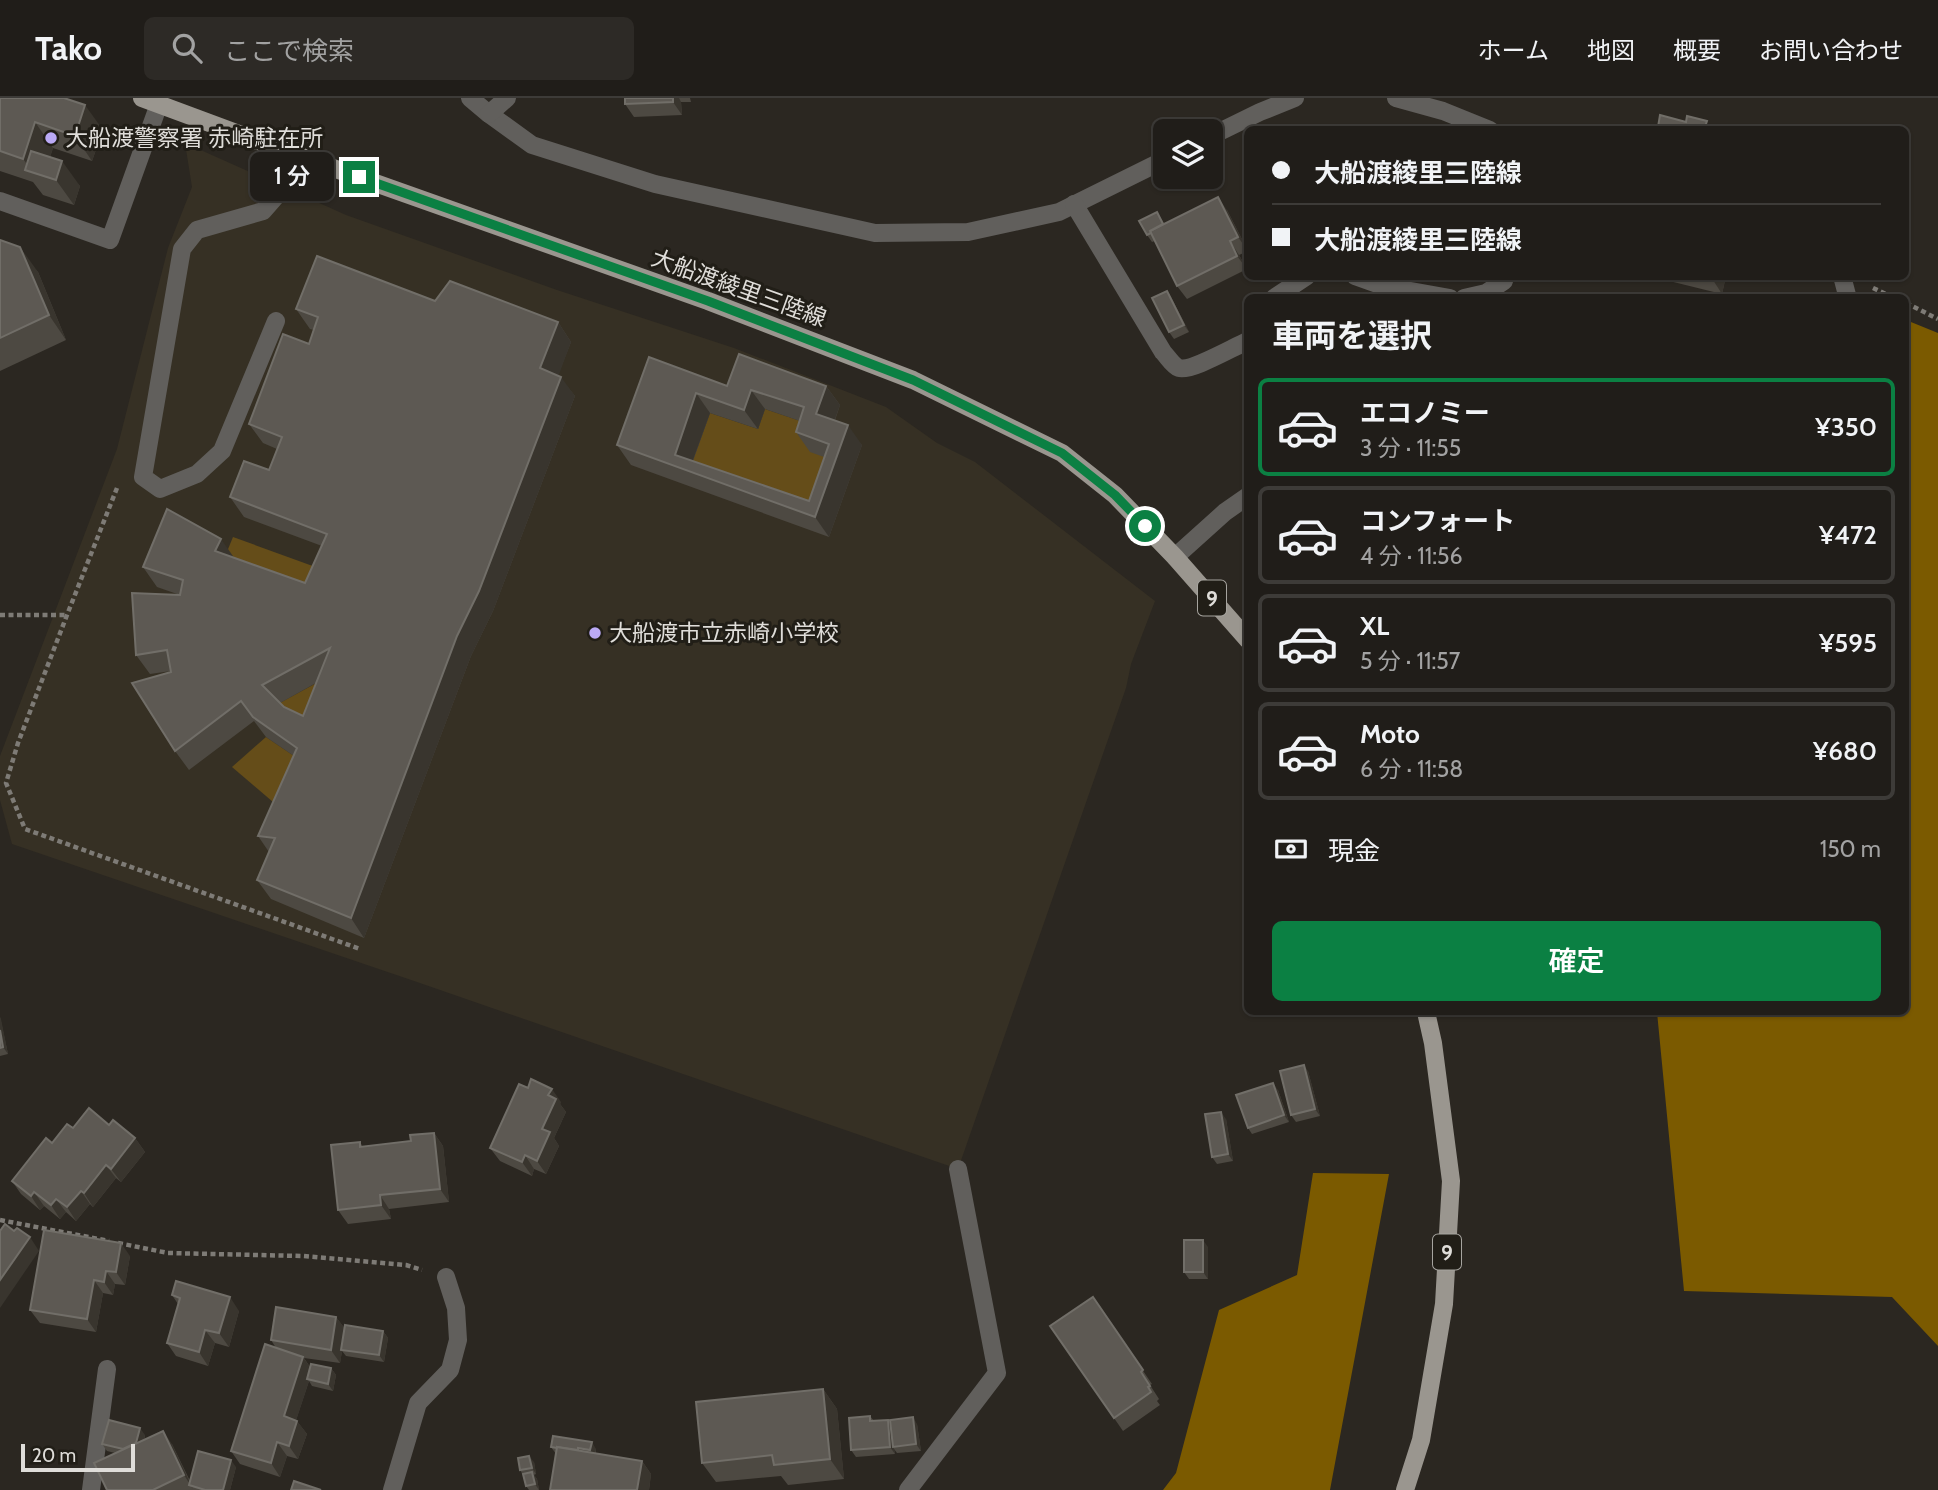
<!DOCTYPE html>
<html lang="ja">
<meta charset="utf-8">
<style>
body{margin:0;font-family:Cabin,"Noto Sans JP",sans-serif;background:#2d2a26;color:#f1f3f6;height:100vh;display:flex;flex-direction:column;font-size:26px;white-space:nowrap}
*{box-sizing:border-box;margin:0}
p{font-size:23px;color:#a2a2a2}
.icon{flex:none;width:38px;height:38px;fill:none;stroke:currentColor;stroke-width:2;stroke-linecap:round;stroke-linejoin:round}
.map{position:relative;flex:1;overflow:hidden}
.panel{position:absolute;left:1244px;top:196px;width:665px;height:721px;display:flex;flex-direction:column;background:#201d19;border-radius:10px;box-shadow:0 2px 5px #0004,0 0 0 2px #3d3b38}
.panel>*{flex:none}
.banner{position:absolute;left:1244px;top:28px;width:665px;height:154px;border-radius:10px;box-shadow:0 2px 5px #0004,0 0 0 2px #3d3b38;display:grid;align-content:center;height:154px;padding:0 28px;background:#201d19}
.controls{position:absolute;left:1153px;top:21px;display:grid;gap:14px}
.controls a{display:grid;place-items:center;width:70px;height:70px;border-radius:10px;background:#201d19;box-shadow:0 2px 5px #0004,0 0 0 2px #3d3b38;font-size:35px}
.scale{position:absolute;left:21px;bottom:18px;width:114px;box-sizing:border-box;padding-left:7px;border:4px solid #dfddd9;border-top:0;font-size:19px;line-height:24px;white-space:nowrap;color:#dfddd9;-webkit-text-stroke:5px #211e17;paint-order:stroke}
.end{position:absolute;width:32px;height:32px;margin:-16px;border:9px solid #0b8043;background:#fff;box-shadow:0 0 0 4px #fff}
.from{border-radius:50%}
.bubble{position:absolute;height:49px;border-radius:10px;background:#201d19;box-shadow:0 2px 5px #0004,0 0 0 2px #3d3b38;font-size:23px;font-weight:600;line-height:49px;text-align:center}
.banner b{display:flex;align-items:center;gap:24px;height:66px;font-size:26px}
.banner b+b{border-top:2px solid #3d3b38}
.banner i{width:18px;height:18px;background:#f1f3f6}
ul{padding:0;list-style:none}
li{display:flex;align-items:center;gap:21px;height:98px;margin:0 14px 10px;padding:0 14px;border:4px solid #3d3b38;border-radius:10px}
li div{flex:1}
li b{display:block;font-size:26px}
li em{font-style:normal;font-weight:600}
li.on{border-color:#0b8043}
li>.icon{width:63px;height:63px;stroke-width:1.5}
h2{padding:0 28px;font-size:32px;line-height:84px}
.pay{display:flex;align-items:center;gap:18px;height:77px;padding:0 28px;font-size:26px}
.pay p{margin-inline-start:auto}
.cta{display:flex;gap:14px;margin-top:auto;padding:14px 28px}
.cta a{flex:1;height:80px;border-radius:10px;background:#0b8043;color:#fff;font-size:28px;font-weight:600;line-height:80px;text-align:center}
header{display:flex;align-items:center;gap:42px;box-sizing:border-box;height:98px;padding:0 35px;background:#201d19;border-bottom:2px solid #3d3b38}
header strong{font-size:33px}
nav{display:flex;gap:38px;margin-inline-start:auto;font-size:24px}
.search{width:490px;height:63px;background:#2d2a26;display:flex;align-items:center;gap:18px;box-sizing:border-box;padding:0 24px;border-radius:10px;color:#a2a2a2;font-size:26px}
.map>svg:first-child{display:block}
.built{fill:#363024}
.forest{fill:#7b5a00}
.water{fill:#654d19}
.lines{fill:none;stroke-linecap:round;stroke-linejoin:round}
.path{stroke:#7e7b76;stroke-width:4.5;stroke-dasharray:5 3.5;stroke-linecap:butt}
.minor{stroke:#615f5c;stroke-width:18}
.major{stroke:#9a968f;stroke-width:18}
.wall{fill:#4d4942;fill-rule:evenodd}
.shaded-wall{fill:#39352e}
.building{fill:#5d5953;stroke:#716e68;stroke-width:2;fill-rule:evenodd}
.route{stroke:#0b8043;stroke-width:9}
.poi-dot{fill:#bbaaf6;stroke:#211e17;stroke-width:2.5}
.labels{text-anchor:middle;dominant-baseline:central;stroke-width:6;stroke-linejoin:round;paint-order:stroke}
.shield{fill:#211e17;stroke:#a6a49f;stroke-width:2}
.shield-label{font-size:21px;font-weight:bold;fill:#dfddd9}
.poi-label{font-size:23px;fill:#dfddd9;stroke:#211e17;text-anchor:start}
.street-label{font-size:23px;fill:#dfddd9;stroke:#211e17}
</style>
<header>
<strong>Tako</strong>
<div class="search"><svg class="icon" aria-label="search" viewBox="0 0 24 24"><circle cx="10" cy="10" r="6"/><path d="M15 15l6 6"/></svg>ここで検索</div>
<nav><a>ホーム</a><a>地図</a><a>概要</a><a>お問い合わせ</a></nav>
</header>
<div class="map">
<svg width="1938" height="1392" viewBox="0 0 1938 1392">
<rect width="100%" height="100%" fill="#2b2721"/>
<!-- built -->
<polygon class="built" points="185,45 346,117 557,192 734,250 886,309 937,345 975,364 1155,503 1131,566 1126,590 958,1071 417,884 12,746 0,702 0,658 117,351 168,150 192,89"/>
<!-- forest -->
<g class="forest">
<polygon points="1906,222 1938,235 1938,1248 1892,1199 1684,1193 1657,914 1906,914"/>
<polygon points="1313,1075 1389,1076 1330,1392 1163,1392 1176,1375 1219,1212 1297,1177"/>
</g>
<!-- water -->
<g class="water">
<polygon points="765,311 818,329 843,366 823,423 688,376 710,315 758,331"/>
<polygon points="233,439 332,475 319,505 226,456"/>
<polygon points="344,570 317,638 276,607"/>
<polygon points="266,639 303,664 273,704 232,669"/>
</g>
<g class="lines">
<!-- path -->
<g class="path">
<polyline points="1873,190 1894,200"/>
<polyline points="1906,205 1938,221"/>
<polyline points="117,390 67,517 18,645 6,685 25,731 360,851"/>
<polyline points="0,517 67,517"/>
<polyline points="0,1122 109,1143"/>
<polyline points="118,1145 168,1155 303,1158 406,1167 422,1172"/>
</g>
<!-- minor -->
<g class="minor">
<polyline points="470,0 489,16 532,47 655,86 875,135 968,134 1059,114 1166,61"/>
<polyline points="1396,0 1443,13 1490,32"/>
<polyline points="489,16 507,0"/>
<polyline points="1211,38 1260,14 1295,0"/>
<polyline points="0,103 110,142 159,6"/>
<path d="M1074 106 1163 254C1168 259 1173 268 1179 270 1191 274 1235 248 1248 243"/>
<polyline points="1355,178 1383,188 1450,200"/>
<polyline points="1842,178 1847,197 1845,200"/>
<polyline points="1274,200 1307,178"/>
<polyline points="1464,200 1486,195 1504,183 1505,178"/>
<polyline points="276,223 222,353 197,376 160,391 143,379 182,151 197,132 263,113 277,97 285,53"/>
<polyline points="1175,459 1225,414 1248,398"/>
<polyline points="91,1392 107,1271"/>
<polyline points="392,1392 418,1305 450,1272 458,1242 456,1210 446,1179"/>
<polyline points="908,1392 997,1275 958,1071"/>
</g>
<!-- major -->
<g class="major">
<polyline points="142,0 285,53 708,203 913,282 1062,355 1115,397 1175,459 1248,542"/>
<polyline points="1405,1392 1421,1342 1444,1206 1451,1083 1433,945 1426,914"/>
</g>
</g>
<!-- wall -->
<g class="wall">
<polygon points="0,0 103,32 92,63 53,50 50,59 80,88 74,107 43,97 33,84 0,73"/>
<polygon points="625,0 690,0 691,4 681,4 682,17 634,19 625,6"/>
<polygon points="1227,112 1248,153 1239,157 1247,171 1187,201 1177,188 1155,143 1152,144 1147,137 1157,114 1164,125"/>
<polygon points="0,142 38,174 66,242 0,273"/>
<polygon points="1649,178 1726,178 1722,196"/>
<polygon points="1167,193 1171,199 1189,234 1174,241 1169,234"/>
<path d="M435 203 558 224 571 244 558 277 575 298 493 513 471 558 364 840 271 801 257 782 269 754 258 738 294 658 266 639 254 623 189 672 175 653 171 573 150 576 136 557 180 497 157 489 143 469 235 460 305 485 322 448 244 419 230 399 269 372 277 351 263 345 249 326 309 246 314 232 310 231 296 211ZM316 585 303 618 284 609 280 605Z"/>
<path d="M649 259 727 288H826L840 307 835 322 862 347 829 439 631 367 617 347ZM765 311 800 323 796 334 810 354 824 359 809 403 693 363 710 315 758 331Z"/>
<polygon points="0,919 8,956 0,958"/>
<polygon points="1308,973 1320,1018 1296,1024 1291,1017"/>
<polygon points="1278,992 1289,1024 1252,1036 1248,1030"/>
<polygon points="561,1004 560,1006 566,1014 554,1040 559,1048 546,1076 534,1071 532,1078 500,1063 490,1050"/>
<polygon points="1226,1021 1233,1063 1217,1066 1212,1059"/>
<polygon points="109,1027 135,1040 145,1054 121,1084 116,1080 93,1109 90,1106 76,1123 66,1114 60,1121 44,1108 40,1112 21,1096 12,1083 52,1045 73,1030"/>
<polygon points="434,1035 443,1048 449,1104 389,1111 391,1121 348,1126 338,1112 360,1044 363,1049 411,1043"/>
<polygon points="1208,1149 1208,1181 1189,1181 1184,1174"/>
<polygon points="130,1158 125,1187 115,1186 113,1197 103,1195 96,1234 40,1225 30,1212"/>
<polygon points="172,1197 239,1213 229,1249 215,1245 208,1268 176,1258 167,1245 178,1206"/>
<polygon points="1093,1199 1152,1286 1150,1287 1159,1301 1157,1303 1160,1307 1123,1333 1050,1228"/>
<polygon points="336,1219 345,1231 383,1233 388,1240 384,1264 346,1258 342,1253 340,1265 304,1260 310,1269 331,1270 336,1277 333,1293 312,1288 309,1283 296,1322 307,1336 298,1361 287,1358 280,1379 240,1366 231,1353 276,1250 271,1242"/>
<polygon points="823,1291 837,1311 844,1381 788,1387 781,1378 716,1384 702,1365"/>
<polygon points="870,1318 874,1323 888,1322 890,1325 917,1326 921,1353 897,1355 894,1351 895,1356 856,1359 851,1352"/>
<polygon points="145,1337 144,1342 172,1346 190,1383 236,1369 230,1392 107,1392 115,1355 107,1353 102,1346"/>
<polygon points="551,1349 596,1351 596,1355 642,1363 651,1376 649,1392 550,1392 556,1356"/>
<polygon points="534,1364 536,1376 534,1377 537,1381 539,1392 529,1392 526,1388 523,1377 520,1372"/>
</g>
<!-- shaded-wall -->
<g class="shaded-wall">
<polygon points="673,0 679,0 681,4 682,17 673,4"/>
<polygon points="85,7 103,32 92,63 75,38"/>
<polygon points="35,24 53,50 44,78 33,74 23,61"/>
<polygon points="62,63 80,88 74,107 56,82"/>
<polygon points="1218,99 1227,112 1248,153 1238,139"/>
<polygon points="1230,143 1239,157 1247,171 1237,158"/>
<polygon points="20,149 38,174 66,242 49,217"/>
<polygon points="1714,178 1726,178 1722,196 1713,182"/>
<polygon points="1167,193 1171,199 1189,234 1184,227"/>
<polygon points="558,224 571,244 554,290 540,270"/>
<polygon points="561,279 575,298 493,513 471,558 364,840 351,820 457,538"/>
<polygon points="826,288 840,307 830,335 816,316"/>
<polygon points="751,292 765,311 758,331 744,312"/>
<polygon points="696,295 710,315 689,373 675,357"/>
<polygon points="848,327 862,347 829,439 815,419"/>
<polygon points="221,441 235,461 215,453"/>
<polygon points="0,919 1,921 8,956 3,949 0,932"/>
<polygon points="1304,967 1308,973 1320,1018 1315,1011"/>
<polygon points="1273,985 1278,992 1289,1024 1284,1017"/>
<polygon points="552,991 561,1004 560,1006 566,1014 554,1040 559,1048 546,1076 537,1063 548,997"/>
<polygon points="1221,1014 1226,1021 1233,1063 1228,1056"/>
<polygon points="434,1035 443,1048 449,1104 440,1091"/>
<polygon points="135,1040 145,1054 121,1084 111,1071"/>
<polygon points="525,1057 534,1071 532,1078 522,1064"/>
<polygon points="106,1067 116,1080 93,1109 84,1095"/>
<polygon points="81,1093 90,1106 76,1123 67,1109"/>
<polygon points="34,1094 44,1108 40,1112 31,1098"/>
<polygon points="380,1097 389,1111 391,1121 381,1107"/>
<polygon points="56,1101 66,1114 60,1121 51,1107"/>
<polygon points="30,1139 39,1153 0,1210 0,1182"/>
<polygon points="1203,1142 1208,1149 1208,1181 1203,1174"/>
<polygon points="121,1145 130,1158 125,1187 116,1174"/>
<polygon points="106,1173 115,1186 113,1197 104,1184"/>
<polygon points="94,1182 103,1195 96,1234 87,1221"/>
<polygon points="230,1199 239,1213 229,1249 219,1235"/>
<polygon points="336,1219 346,1232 340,1265 331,1252"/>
<polygon points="205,1232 215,1245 208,1268 199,1254"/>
<polygon points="383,1233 388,1240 384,1264 379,1257"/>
<polygon points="303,1259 312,1272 307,1281 309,1283 293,1332 284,1318"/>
<polygon points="331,1270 336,1277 333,1293 328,1286"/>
<polygon points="823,1291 837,1311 844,1381 830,1361"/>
<polygon points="913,1319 917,1326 921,1353 916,1346"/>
<polygon points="888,1322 893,1329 893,1349 894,1351 895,1356 890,1349"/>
<polygon points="297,1323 307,1336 298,1361 289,1348"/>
<polygon points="140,1330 145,1337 138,1361 133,1354"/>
<polygon points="163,1333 172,1346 193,1391 184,1377"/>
<polygon points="277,1344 287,1358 280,1379 271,1365"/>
<polygon points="592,1344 596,1351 595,1359 590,1352"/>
<polygon points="529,1358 534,1364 536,1376 532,1370"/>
<polygon points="231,1362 236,1369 230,1392 223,1392"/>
<polygon points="642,1363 651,1376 649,1392 637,1392"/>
<polygon points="532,1374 537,1381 539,1392 535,1386"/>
</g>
<!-- building -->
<g class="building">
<polygon points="0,0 64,0 85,7 75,38 35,24 23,61 0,53"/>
<polygon points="625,0 673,0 673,4 625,6"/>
<polygon points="1660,17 1686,24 1687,18 1707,23 1705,29 1718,32 1669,32 1658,29"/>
<polygon points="31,53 62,63 56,82 25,72"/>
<polygon points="1218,99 1238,139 1230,143 1237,158 1177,188 1150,133"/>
<polygon points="1157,114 1163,126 1150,133 1151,135 1147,137 1139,123"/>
<polygon points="0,142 20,149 49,217 0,240"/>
<path d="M317 158 435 203 450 183 558 224 540 270 561 279 479 493 457 538 351 820 257 782 275 740 258 738 297 650 253 619 241 603 175 653 132 585 171 574 167 552 136 557 132 495 180 497 183 482 143 469 167 411 221 441 215 453 305 485 327 436 230 399 244 363 269 372 282 339 249 326 283 236 309 246 318 219 296 211ZM330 550 303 618 284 609 262 587Z"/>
<polygon points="1697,178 1714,178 1713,182"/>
<polygon points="1167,193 1184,227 1169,234 1152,200"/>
<path d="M739 256 826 288 816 316 848 327 815 419 617 347 649 259 727 288ZM751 292 804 309 796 334 829 346 809 403 675 357 696 295 744 312Z"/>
<polygon points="0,932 3,949 0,950"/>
<polygon points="1304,967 1315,1011 1291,1017 1280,973"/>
<polygon points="531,981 552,991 548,997 556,1001 542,1031 550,1034 537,1063 525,1057 522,1064 490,1050 519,986 528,990"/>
<polygon points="1273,985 1284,1017 1248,1030 1236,997"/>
<polygon points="89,1010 109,1027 113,1022 135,1040 111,1071 106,1067 84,1095 81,1093 67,1109 56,1101 51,1107 34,1094 31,1098 12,1083 46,1040 52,1045 67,1026 73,1030"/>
<polygon points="1221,1014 1228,1056 1212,1059 1205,1016"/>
<polygon points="434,1035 440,1091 380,1097 381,1107 338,1112 331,1047 360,1044 360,1049 411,1043 410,1037"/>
<polygon points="5,1126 14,1133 17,1130 30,1139 0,1182 0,1133"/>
<polygon points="44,1132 121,1145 116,1174 106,1173 104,1184 94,1182 87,1221 30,1212"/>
<rect x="1184" y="1142" width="19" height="32"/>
<polygon points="176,1183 230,1199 219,1235 205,1232 199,1254 167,1245 180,1200 172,1197"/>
<polygon points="1093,1199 1143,1272 1141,1274 1150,1288 1148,1289 1151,1294 1114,1320 1050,1228"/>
<polygon points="276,1209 336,1219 331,1252 271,1242"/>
<polygon points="345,1227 383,1233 379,1257 341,1252"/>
<polygon points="265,1246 303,1259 284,1318 297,1323 289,1348 277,1344 271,1365 231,1353"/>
<polygon points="311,1266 331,1270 328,1286 307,1281"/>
<polygon points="823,1291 830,1361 774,1367 772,1357 702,1365 696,1304"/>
<polygon points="870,1318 870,1323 888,1322 890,1349 851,1352 849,1320"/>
<polygon points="913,1319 916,1346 893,1349 890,1322"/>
<polygon points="109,1322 140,1330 136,1345 123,1351 102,1346"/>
<polygon points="163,1333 184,1377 153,1392 107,1392 94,1365"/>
<polygon points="553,1338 592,1344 590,1352 578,1350 578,1352 557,1349 557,1350 551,1349"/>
<polygon points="557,1349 642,1363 637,1392 550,1392"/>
<polygon points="198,1353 231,1362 223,1392 205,1392 189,1387"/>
<polygon points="529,1358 532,1370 520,1372 518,1360"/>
<polygon points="532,1374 535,1386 526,1388 523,1376"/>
<polygon points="294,1383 321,1392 291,1392"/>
</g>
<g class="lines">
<!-- route -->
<polyline class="route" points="359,79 708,203 913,282 1062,355 1115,397 1145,428"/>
</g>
<!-- markers -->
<g class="poi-dot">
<circle cx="51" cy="40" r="7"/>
<circle cx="595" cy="535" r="7"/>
</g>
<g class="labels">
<!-- shield labels -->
<g class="shield">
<rect x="1198" y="482.5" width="28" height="35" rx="5"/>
<rect x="1433" y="1136.5" width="28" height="35" rx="5"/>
</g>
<g class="shield-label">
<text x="1212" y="500">9</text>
<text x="1447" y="1154">9</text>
</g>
<!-- poi labels -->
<g class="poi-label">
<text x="65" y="40">大船渡警察署 赤崎駐在所</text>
<text x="609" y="535">大船渡市立赤崎小学校</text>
</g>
<!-- street labels -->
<g class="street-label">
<text transform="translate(739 190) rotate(20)">大船渡綾里三陸線</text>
</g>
</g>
</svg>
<div class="controls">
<a><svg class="icon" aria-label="layers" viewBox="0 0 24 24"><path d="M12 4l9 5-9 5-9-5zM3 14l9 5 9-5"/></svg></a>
</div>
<div class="scale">20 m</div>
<i class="end from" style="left:1145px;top:428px"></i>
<i class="end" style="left:359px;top:79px"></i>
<div class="bubble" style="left:250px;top:54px;width:84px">1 分</div>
<div class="banner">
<b><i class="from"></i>大船渡綾里三陸線</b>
<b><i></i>大船渡綾里三陸線</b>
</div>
<section class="panel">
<h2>車両を選択</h2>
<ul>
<li class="on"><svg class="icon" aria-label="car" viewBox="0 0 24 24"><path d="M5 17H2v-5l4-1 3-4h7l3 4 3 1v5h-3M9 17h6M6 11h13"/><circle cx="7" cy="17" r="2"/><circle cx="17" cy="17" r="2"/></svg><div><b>エコノミー</b><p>3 分 · 11:55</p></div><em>¥350</em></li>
<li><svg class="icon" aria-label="car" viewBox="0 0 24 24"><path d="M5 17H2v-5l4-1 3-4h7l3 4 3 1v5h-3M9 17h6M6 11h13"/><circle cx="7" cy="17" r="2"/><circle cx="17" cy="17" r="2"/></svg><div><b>コンフォート</b><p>4 分 · 11:56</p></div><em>¥472</em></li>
<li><svg class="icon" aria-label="car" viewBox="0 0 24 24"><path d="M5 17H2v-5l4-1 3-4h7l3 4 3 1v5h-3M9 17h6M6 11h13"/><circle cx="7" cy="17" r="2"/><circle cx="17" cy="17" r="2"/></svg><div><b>XL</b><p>5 分 · 11:57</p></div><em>¥595</em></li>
<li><svg class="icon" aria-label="car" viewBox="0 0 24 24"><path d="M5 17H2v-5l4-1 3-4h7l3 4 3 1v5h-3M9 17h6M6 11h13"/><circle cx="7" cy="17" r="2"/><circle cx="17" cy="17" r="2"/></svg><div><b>Moto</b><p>6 分 · 11:58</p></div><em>¥680</em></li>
</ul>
<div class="pay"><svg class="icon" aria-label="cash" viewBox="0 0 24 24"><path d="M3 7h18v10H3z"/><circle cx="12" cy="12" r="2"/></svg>現金<p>150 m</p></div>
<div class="cta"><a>確定</a></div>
</section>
</div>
